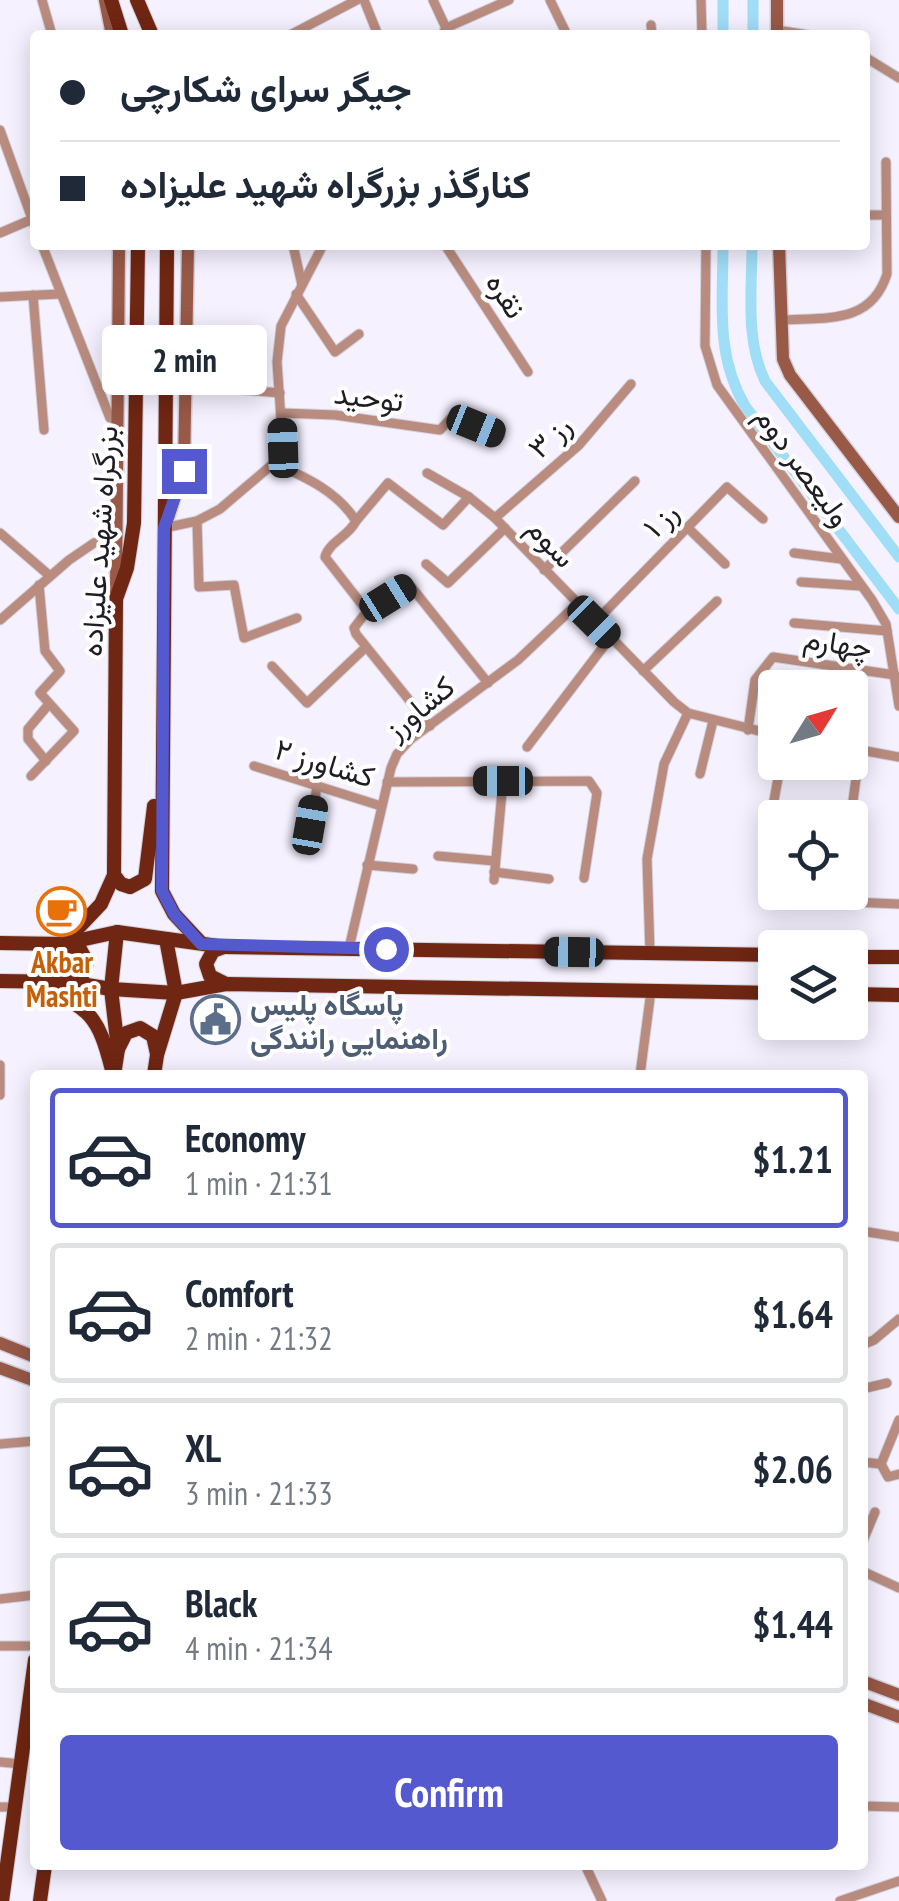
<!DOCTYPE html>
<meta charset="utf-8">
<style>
body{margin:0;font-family:"PT Sans Narrow",Vazirmatn,sans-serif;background:#f2f2f3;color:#1f2937;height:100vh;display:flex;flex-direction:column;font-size:38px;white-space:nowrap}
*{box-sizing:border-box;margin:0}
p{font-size:32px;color:#747a83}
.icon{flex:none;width:55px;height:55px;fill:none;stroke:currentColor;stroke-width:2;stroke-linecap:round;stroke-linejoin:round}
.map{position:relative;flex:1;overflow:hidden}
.side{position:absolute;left:30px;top:1070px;width:838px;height:800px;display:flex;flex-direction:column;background:#fff;border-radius:10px;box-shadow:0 5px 25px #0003}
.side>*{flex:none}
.top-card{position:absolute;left:30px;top:30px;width:840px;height:220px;border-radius:10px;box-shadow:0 5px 25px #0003;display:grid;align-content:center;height:220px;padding:0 30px;background:#fff}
.needle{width:65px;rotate:53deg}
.controls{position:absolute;left:758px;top:670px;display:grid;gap:20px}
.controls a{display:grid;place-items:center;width:110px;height:110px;border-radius:10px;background:#fff;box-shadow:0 5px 25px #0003;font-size:50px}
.end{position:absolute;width:45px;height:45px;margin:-22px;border:12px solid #5559d0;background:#fff;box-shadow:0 0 0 5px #fff}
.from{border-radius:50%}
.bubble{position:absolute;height:70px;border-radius:10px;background:#fff;box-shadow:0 5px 25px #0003;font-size:32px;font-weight:600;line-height:70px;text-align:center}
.car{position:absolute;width:30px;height:60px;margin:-30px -15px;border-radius:12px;box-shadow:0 0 8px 2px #0007;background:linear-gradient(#222 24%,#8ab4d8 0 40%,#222 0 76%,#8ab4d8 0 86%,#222 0)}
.top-card b{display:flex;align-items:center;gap:35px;height:95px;font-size:38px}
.top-card b+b{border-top:2px solid #e0e1e3}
.top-card i{width:25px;height:25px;background:#1f2937}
ul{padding:18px 0 0;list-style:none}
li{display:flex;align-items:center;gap:30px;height:140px;margin:0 20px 15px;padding:0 10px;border:5px solid #e0e1e3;border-radius:10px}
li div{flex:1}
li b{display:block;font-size:38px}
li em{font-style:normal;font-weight:600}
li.current{border-color:#5559d0}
li>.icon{width:90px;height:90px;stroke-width:1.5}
.primary-button{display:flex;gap:20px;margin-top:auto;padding:20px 30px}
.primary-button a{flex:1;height:115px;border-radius:10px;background:#5559d0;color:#fff;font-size:40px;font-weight:600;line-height:115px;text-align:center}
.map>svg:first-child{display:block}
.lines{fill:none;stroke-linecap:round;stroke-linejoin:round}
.canal{stroke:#a0ddf6;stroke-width:11}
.minor-casing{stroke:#d3cfdc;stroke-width:11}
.secondary-casing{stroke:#d3cfdc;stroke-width:15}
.trunk-casing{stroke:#d3cfdc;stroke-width:16}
.minor{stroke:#b98c7f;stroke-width:9}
.secondary{stroke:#985947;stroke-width:12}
.trunk{stroke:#6f2612;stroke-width:14}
.route{stroke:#5559d0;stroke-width:12}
.labels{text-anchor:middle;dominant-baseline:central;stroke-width:8;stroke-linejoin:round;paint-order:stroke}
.street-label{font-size:30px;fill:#1f1d24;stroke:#fff}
.food-label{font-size:30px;font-weight:bold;fill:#c56008;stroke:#fff}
.service-label{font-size:30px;font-weight:bold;fill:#4e5e75;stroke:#fff;text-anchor:start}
</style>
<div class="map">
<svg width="899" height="1901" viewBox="0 0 899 1901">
<rect width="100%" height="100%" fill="#f5f1ff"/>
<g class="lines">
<!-- canal -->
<g class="canal">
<polyline points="723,0 723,35"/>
<polyline points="753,35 753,0"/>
<path d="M723 245C723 303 715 354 745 406L899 609"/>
<path d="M752 245C752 290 745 340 765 381L899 557"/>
</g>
<defs>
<g id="minor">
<polyline points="42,0 52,35"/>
<polyline points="364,0 378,35"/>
<polyline points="433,0 446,28 442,35"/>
<polyline points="550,0 567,35"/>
<polyline points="701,0 702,35"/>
<polyline points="651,25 652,35"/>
<polyline points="446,28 509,0"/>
<polyline points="777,30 808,35"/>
<polyline points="290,35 357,0"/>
<polyline points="865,57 899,78"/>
<polyline points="0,130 35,227"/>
<polyline points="865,215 886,215"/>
<polyline points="0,233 35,218"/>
<polyline points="42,245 110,418 118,420"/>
<polyline points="293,245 302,285"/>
<polyline points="445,245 528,372"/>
<polyline points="706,245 705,346 717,385 872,600 886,624 899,706"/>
<polyline points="296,294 335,352 359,334"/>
<polyline points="33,295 44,430"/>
<polyline points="0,297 59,294"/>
<path d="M781 320C825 317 871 325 887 274L886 162"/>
<polyline points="190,385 280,393"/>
<polyline points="282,413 335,415 440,430 452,417 500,436"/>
<path d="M274 463C305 477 337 491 356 521 349 536 329 542 325 557L367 611 354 628 356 634 430 726"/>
<polyline points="427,473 469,497"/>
<polyline points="495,518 579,445 631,384"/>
<polyline points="197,521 199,587 234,585 244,638 297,618"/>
<polyline points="356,521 388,483 443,525 469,497 495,518 674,702 688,713 775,735"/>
<polyline points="687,527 725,564"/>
<polyline points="164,528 197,521 220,509 274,463 283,448 277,362 281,326 323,245"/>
<polyline points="0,533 50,576"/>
<polyline points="794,553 841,559"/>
<polyline points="426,564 448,583 505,528"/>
<polyline points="544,570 635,481"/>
<polyline points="801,582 861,586"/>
<polyline points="367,611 409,584 488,683"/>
<polyline points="0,620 69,560 94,543 117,539"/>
<polyline points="595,622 727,487 763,519"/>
<polyline points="794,623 887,631"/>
<polyline points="272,666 307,703 366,647"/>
<polyline points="643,671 717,601"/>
<polyline points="748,730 755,680 773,657 895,675"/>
<polyline points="527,747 610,638"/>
<polyline points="850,748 899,757"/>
<polyline points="46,761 28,739 28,729 49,704"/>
<polyline points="254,766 381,806"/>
<polyline points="700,774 713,721"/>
<polyline points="31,776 74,731 40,693 60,671 45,651 39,585"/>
<polyline points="387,782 589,781 597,793 584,878"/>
<polyline points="853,801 860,749"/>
<polyline points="770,822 781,762"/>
<polyline points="311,825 317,786"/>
<polyline points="438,856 495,861"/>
<polyline points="367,865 413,869"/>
<polyline points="494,872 549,879"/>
<polyline points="494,880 503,781"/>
<polyline points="851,902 899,904"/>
<polyline points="349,948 391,768 397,754 411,739 518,660 577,604"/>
<polyline points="650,953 647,859 664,764 688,713"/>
<polyline points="0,1065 0,1095"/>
<polyline points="640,1075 651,991"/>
<polyline points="862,1231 899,1237"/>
<polyline points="862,1345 874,1340 899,1319"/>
<polyline points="862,1389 887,1383"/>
<polyline points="0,1444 35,1441"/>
<polyline points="862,1462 881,1464 899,1420"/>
<polyline points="881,1464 888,1477 899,1474"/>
<polyline points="862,1543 875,1512"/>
<polyline points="862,1571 899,1588"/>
<polyline points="0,1599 35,1595"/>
<polyline points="0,1646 35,1646"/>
<polyline points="0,1762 21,1764"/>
<polyline points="862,1806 899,1807"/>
<polyline points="0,1807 15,1807"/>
<polyline points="585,1865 602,1901"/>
<polyline points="840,1901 899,1881"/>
</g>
<g id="secondary">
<polyline points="105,0 112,35"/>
<polyline points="777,0 777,35"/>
<polyline points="779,245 783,359 790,375 899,517"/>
<polyline points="167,521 184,467 188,245"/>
<polyline points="116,592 119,245"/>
<polyline points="0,1343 35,1357"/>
<polyline points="0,1368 35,1381"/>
<polyline points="862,1681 899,1695"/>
<polyline points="862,1703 899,1717"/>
</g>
<g id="trunk">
<polyline points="111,0 122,35"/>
<polyline points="137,0 152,35"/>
<polyline points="167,245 162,891 174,914 201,943"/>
<polyline points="114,875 121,884 130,887 145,879 154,806"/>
<polyline points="0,943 62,944 117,932 225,947 775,955"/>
<polyline points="63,944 101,904 114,875 116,599 127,568 134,523 138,245"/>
<polyline points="63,944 80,949 87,962 82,976 69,982"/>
<polyline points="224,947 213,951 206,964 210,976 226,984"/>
<polyline points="850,957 899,957"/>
<polyline points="0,981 69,982 111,989 176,993 226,984 775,993"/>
<path d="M35 984C88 1009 97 1010 112 1070"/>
<polyline points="850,994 899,995"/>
<polyline points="118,1049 126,1033 140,1028 153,1036 157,1054"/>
<polyline points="114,1075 118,1049 111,989 117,932"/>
<polyline points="154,1075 157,1055 176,993 166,939"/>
<polyline points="2,1901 35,1660"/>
<polyline points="40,1901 45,1865"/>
</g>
</defs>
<!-- minor casing -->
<use href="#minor" class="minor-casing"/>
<!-- secondary casing -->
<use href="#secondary" class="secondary-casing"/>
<!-- trunk casing -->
<use href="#trunk" class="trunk-casing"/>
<!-- minor -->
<use href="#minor" class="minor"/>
<!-- secondary -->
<use href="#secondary" class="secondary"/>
<!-- trunk -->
<use href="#trunk" class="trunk"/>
</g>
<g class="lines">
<!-- route -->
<polyline class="route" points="184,471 164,528 162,891 174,914 201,944 386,949"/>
</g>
<!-- icons -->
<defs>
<symbol id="cafe-ring" viewBox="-11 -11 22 22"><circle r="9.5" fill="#fff" stroke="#e8710a" stroke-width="1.5"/><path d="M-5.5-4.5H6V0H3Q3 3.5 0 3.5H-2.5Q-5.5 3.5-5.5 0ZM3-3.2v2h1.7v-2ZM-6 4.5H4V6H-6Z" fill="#e8710a"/></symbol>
<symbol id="civic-ring" viewBox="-11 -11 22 22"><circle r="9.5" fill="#fff" stroke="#5c6f8a" stroke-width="1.5"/><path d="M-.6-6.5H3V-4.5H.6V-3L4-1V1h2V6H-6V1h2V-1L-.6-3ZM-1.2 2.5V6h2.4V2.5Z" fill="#5c6f8a"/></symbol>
</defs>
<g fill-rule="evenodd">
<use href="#cafe-ring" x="34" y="884" width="55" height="55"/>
<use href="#civic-ring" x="188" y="992" width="55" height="55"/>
</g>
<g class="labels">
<!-- street labels -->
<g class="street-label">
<text transform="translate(507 295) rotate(57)">نقره</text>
<text transform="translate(369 396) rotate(7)">توحید</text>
<text transform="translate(549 436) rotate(-44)">رز ۳</text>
<text transform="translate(804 466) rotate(54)">ولیعصر دوم</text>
<text transform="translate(660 519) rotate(-46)">رز ۱</text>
<text transform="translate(98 541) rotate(-86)">بزرگراه شهید علیزاده</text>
<text transform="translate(552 542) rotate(47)">سوم</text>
<text transform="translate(838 642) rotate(9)">چهارم</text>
<text transform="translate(419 707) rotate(-40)">کشاورز</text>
<text transform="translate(325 762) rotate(17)">کشاورز ۲</text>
</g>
<!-- food labels -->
<g class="food-label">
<text x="62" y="961">Akbar<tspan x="62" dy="34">Mashti</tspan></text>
</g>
<!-- service labels -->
<g class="service-label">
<text x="250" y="1003">پاسگاه پلیس<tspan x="250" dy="34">راهنمایی رانندگی</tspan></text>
</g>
</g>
</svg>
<div class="controls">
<a><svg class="needle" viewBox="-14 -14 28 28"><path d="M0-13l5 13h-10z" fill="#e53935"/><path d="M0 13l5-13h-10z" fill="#747a83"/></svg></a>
<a><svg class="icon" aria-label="locate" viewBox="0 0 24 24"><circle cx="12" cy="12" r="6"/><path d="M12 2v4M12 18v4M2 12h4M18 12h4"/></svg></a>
<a><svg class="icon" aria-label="layers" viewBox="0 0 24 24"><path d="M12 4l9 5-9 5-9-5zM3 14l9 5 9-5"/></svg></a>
</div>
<i class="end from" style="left:386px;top:949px"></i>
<i class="end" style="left:184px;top:471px"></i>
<div class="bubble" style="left:102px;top:325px;width:165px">2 min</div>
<i class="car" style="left:476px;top:426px;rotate:112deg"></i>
<i class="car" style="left:283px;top:448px;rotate:358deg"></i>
<i class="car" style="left:388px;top:598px;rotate:58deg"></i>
<i class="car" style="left:594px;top:622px;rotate:135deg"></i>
<i class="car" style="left:503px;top:781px;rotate:270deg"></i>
<i class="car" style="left:310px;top:825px;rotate:10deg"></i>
<i class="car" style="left:574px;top:952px;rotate:271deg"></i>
<div class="top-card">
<b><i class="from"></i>جیگر سرای شکارچی</b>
<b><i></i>کنارگذر بزرگراه شهید علیزاده</b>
</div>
<section class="side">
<ul>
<li class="current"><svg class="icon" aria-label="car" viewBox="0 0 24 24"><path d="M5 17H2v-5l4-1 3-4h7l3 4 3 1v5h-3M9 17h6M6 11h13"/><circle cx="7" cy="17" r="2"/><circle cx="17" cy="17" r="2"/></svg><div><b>Economy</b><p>1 min · 21:31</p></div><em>$1.21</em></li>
<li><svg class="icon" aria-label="car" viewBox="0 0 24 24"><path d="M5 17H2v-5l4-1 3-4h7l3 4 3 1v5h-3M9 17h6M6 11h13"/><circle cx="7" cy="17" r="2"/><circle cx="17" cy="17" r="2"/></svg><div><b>Comfort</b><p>2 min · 21:32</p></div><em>$1.64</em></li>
<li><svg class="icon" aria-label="car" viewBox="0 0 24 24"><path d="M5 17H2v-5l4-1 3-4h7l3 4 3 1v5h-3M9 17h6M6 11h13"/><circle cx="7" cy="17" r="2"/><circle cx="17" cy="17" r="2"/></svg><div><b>XL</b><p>3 min · 21:33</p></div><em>$2.06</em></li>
<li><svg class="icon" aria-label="car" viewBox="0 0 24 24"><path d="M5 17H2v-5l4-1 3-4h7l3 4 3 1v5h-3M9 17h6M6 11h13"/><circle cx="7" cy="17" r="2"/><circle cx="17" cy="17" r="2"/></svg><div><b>Black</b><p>4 min · 21:34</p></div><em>$1.44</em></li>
</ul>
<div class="primary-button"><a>Confirm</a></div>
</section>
</div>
